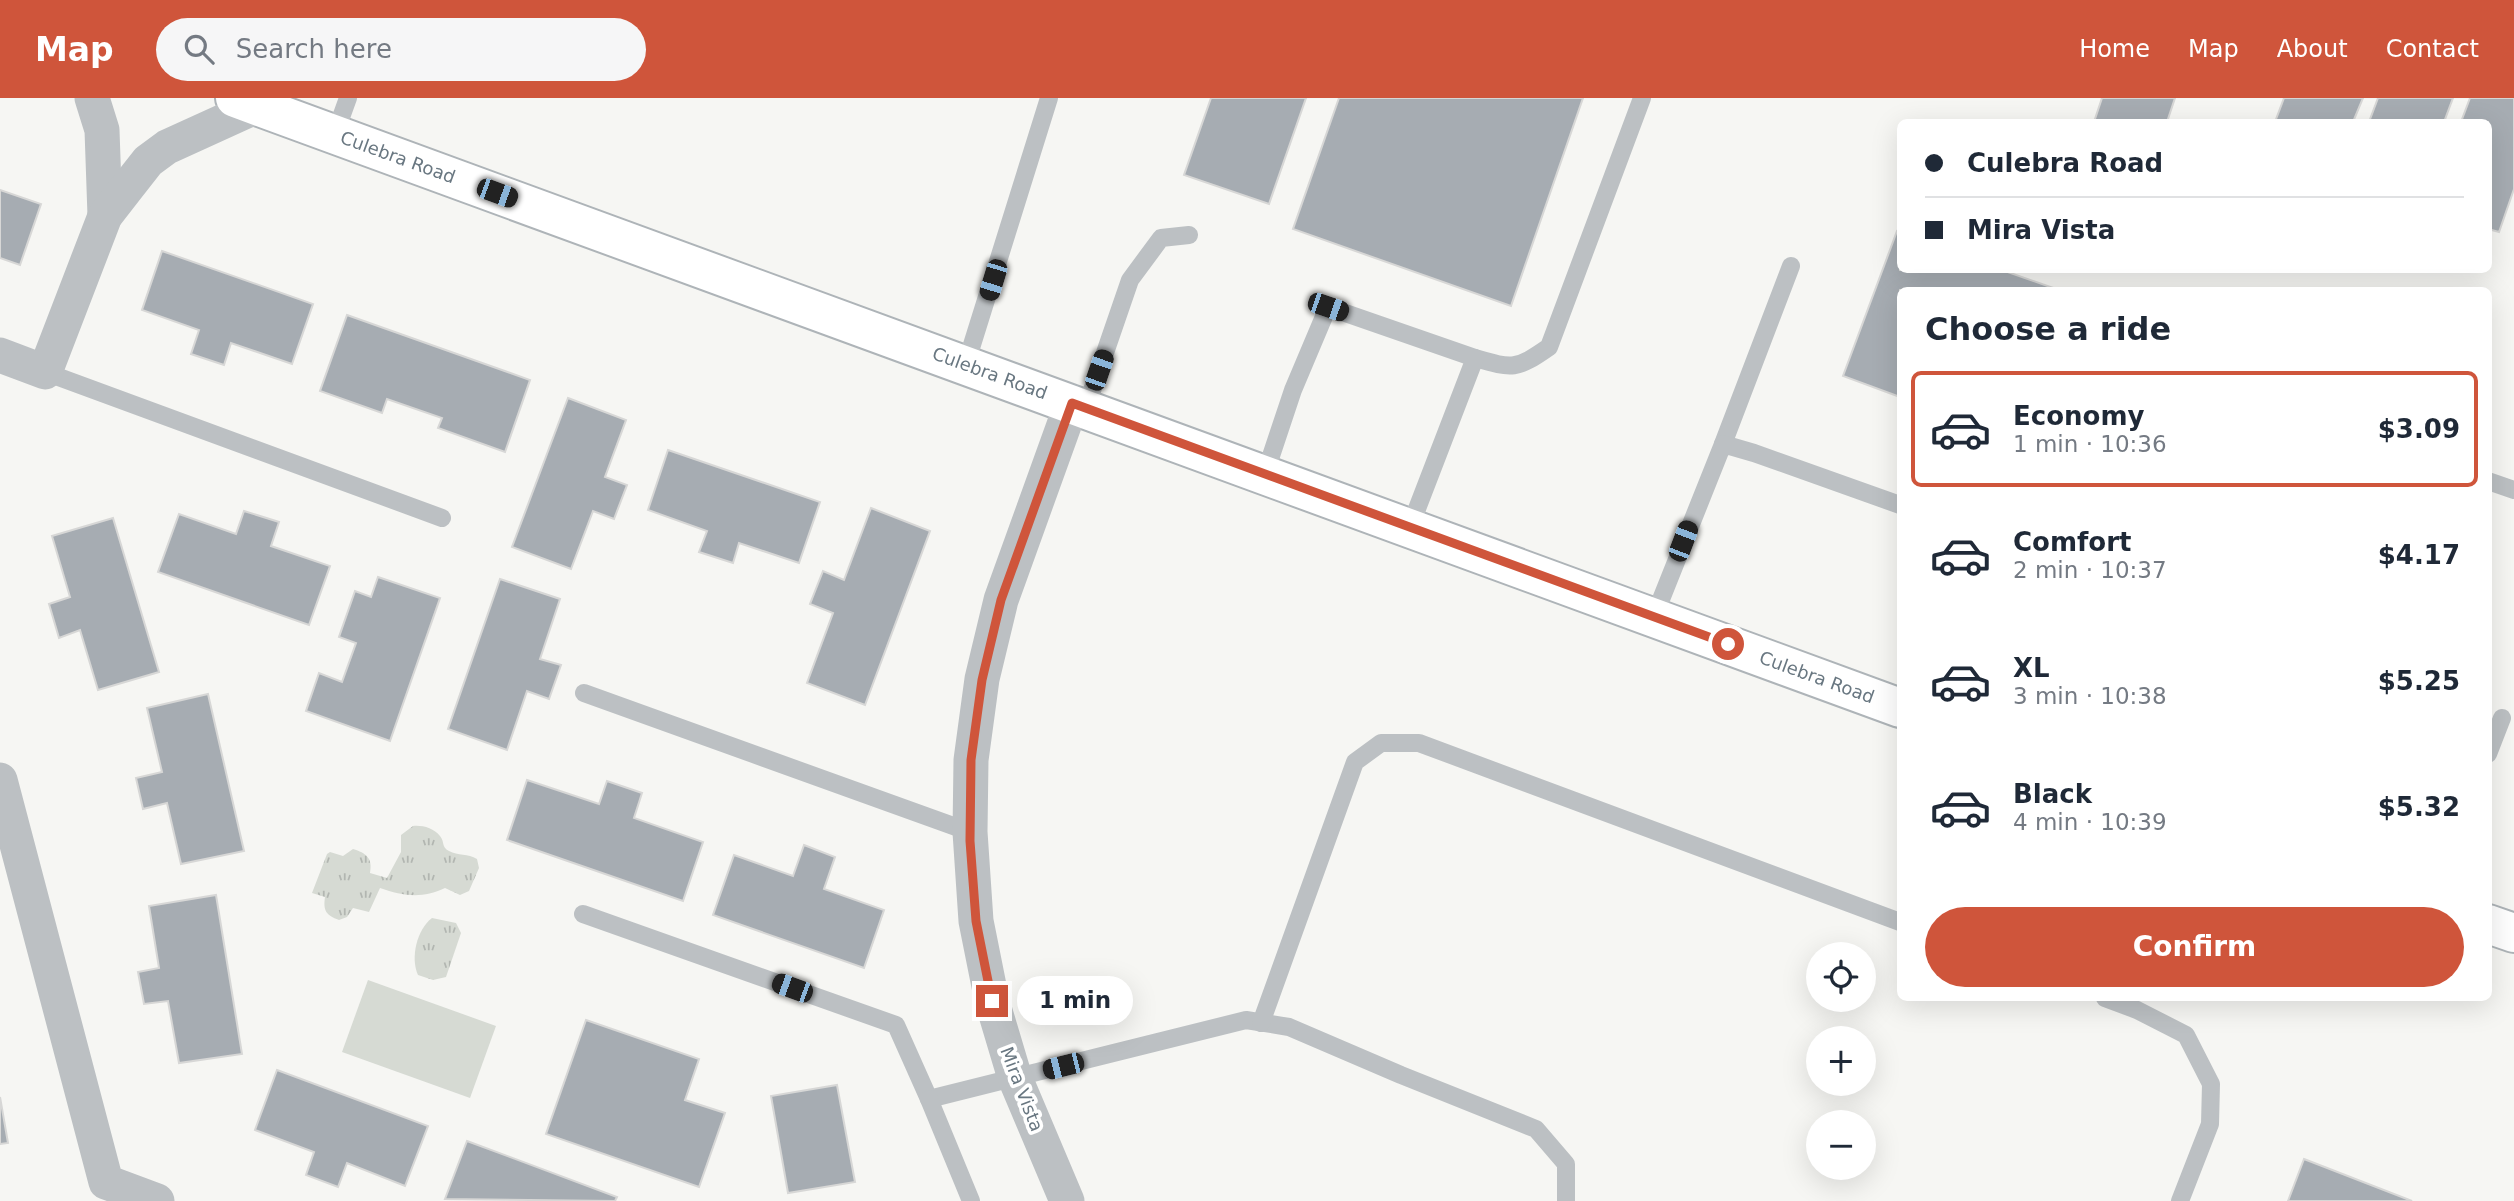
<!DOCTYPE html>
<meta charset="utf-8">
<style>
body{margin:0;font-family:"DejaVu Sans",sans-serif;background:#f6f6f7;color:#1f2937;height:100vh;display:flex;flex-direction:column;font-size:26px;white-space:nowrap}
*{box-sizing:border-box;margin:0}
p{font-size:23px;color:#747a83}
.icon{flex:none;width:38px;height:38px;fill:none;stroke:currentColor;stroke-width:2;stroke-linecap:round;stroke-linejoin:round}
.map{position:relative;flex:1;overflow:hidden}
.side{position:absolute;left:1897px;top:189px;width:595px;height:714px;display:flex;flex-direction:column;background:#fff;border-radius:10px;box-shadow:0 7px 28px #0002}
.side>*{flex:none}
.top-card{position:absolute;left:1897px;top:21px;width:595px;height:154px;border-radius:10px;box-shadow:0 7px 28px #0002;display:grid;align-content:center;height:154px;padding:0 28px;background:#fff}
.fabs{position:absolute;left:1806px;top:844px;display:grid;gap:14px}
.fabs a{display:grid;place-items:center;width:70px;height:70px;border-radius:50%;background:#fff;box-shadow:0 7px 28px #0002;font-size:35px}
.end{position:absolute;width:32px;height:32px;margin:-16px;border:9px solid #cf553b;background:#fff;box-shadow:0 0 0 4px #fff}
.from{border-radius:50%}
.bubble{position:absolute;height:49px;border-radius:24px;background:#fff;box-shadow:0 7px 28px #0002;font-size:23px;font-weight:700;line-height:49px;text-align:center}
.car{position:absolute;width:21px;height:42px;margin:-21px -10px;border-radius:9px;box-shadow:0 0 5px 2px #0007;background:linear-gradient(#222 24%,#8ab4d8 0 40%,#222 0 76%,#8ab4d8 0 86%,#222 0)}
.top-card b{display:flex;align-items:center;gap:24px;height:66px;font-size:26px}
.top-card b+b{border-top:2px solid #e0e1e3}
.top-card i{width:18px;height:18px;background:#1f2937}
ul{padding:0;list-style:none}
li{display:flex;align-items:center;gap:21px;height:116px;margin:0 14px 10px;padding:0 14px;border:4px solid transparent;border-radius:10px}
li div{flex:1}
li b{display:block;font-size:26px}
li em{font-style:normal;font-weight:700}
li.active{border-color:#cf553b}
li>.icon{width:63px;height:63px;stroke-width:1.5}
h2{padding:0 28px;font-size:32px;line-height:84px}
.button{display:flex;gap:14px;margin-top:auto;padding:14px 28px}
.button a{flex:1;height:80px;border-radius:42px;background:#cf553b;color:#fff;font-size:28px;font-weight:700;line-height:80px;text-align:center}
header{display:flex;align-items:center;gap:42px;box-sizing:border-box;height:98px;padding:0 35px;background:#cf553b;color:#fff}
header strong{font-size:33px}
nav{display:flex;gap:38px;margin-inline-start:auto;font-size:24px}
.search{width:490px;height:63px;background:#f6f6f7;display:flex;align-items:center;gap:18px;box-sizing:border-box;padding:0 24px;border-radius:38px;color:#747a83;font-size:26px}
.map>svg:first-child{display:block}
.green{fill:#d6dad3}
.park{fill:url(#park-tufts)}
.building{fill:#a6acb2;stroke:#d7d7d6;stroke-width:2}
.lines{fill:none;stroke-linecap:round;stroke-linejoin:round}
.secondary-casing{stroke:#aeb4b8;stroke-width:42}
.lane{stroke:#bcc0c3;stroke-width:18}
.street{stroke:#bcc0c3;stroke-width:35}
.secondary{stroke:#fff;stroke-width:38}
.route{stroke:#cf553b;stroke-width:9}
.labels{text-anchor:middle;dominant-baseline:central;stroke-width:7;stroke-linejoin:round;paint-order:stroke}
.street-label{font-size:18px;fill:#697781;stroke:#fff}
</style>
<header>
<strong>Map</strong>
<div class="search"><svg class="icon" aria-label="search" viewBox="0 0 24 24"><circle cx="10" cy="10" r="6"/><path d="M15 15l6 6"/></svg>Search here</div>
<nav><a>Home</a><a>Map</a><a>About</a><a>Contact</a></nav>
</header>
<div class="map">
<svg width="2514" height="1103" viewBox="0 0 2514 1103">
<defs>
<pattern id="park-tufts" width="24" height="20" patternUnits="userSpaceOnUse" patternTransform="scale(1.75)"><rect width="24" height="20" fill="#d6dad3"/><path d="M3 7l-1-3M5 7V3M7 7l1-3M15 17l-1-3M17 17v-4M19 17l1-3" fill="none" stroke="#b2b6b1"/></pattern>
</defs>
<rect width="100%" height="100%" fill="#f6f6f3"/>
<!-- green -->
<polygon class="green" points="368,882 496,928 470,1000 342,954"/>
<!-- park -->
<g class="park">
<path d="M413 728C422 727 434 730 440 738 445 744 441 749 449 753 458 758 468 755 477 761L479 770 469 793 460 797 445 790C422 801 403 798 380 790L369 814 353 810 347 819 339 822C326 817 323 813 325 799L312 795 327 756 330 754 343 758 353 751C366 755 373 760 370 775L387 780 401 754V737Z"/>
<path d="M432 820 456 825 461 835 446 879 433 882 418 877C410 860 417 831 432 820Z"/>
</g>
<!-- building -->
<g class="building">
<polygon points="1211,0 1306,0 1269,106 1184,77"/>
<polygon points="1339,0 1583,0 1511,208 1293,131"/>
<polygon points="2102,0 2175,0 2167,24 2094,24"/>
<polygon points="2284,0 2363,0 2353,24 2275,24"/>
<polygon points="2378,0 2453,0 2444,24 2369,24"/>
<polygon points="2470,0 2514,0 2514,91 2499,134 2488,131 2488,24 2461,24"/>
<polygon points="0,92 41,106 20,167 0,160"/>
<polygon points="1897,133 1900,134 1900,172 2002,172 2059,192 1900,192 1900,299 1843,278"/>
<polygon points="162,153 313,206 292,266 231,245 224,267 191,256 199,232 142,212"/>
<polygon points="347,217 530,282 505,354 438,330 442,320 387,301 382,315 320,293"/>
<polygon points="568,300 626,322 605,379 627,387 614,421 593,413 571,471 512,449"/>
<polygon points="668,352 820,404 799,465 739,445 733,465 699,454 707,433 648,412"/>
<polygon points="871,410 930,433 865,607 807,585 833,515 810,506 823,473 844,482"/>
<polygon points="244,413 279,424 271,448 330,468 309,527 158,474 179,416 236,436"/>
<polygon points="113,420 159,574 98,592 80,532 59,540 49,506 70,499 52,438"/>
<polygon points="378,479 440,500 390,643 306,613 319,575 342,584 356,545 339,539 355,493 371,499"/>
<polygon points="500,481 560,501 540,561 561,567 549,601 527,593 507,652 448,631"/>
<polygon points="208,596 244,753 181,766 167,705 143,711 136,680 162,674 147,610"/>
<polygon points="527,682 599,706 607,683 642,695 634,720 703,744 683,803 507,742"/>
<polygon points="804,747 835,759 824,791 884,812 864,870 713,817 734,757 793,778"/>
<polygon points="216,797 242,956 179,965 168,903 144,906 138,874 159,870 149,808"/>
<polygon points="586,922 699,961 685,1002 725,1015 699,1089 546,1036"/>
<polygon points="277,972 428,1028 405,1088 347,1065 338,1089 306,1077 314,1054 255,1032"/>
<polygon points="837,987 855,1084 788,1095 771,998"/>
<polygon points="0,999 8,1045 0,1046"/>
<polygon points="467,1043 617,1099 615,1103 445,1101"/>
<polygon points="2304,1061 2412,1103 2288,1103"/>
</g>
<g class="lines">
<defs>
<g id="secondary">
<polyline points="235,0 1900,610"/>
<polyline points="2488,826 2514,835"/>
</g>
</defs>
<!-- secondary casing -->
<use href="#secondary" class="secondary-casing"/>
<!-- lane -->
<g class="lane">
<polyline points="335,36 348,0"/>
<path d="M1475 260C1513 271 1516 272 1549 249L1642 0"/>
<polyline points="966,266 1049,0"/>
<polyline points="45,274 442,420"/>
<polyline points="1086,310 1130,182 1161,140 1189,137"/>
<polyline points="1723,346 1791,168"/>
<polyline points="1265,376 1293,292 1328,209 1475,260 1410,429"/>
<polyline points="2488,383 2514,392"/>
<polyline points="1654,519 1723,346 1754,355 1900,407"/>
<polyline points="584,595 970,734"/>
<polyline points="2488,656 2502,620"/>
<polyline points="583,816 896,927 929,1001 1246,922 1289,929 1401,977 1536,1031 1566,1066 1566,1103"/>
<polyline points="2105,900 2137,912 2186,937 2211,986 2210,1026 2180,1103"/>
<polyline points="1261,925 1355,664 1381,645 1419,645 1900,824"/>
<polyline points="929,1001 971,1103"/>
</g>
<!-- street -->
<g class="street">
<polyline points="92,0 102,32 105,118"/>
<polyline points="0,257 45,274 105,118 126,91 148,63 167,49 257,8"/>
<polyline points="0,682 106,1084 157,1103"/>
<polyline points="1067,1103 1015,980 992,903 976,823 970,734 971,662 982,581 1001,502 1072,305"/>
</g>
<!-- secondary -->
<use href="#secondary" class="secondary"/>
</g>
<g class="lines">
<!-- route -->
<polyline class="route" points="992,903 976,823 970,743 971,662 982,582 1001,502 1072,305 1728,546"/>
</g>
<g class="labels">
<!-- street labels -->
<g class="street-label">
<text transform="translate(398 59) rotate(20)">Culebra Road</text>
<text transform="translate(990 275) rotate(20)">Culebra Road</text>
<text transform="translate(1817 579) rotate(20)">Culebra Road</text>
<text transform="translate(1022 991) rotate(69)">Mira Vista</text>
</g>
</g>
</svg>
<div class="fabs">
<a><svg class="icon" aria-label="locate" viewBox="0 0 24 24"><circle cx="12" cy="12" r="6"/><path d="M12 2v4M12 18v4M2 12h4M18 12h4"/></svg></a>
<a>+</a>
<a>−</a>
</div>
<i class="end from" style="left:1728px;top:546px"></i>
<i class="end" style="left:992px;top:903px"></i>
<div class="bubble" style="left:1017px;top:878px;width:116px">1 min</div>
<i class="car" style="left:497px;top:95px;rotate:110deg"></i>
<i class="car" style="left:993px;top:182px;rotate:197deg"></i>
<i class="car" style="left:1328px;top:209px;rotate:109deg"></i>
<i class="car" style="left:1099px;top:272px;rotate:19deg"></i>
<i class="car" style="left:1683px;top:443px;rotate:21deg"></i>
<i class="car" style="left:792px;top:890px;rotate:290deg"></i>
<i class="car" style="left:1063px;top:968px;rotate:256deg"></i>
<div class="top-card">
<b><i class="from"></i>Culebra Road</b>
<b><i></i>Mira Vista</b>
</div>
<section class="side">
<h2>Choose a ride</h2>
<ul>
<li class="active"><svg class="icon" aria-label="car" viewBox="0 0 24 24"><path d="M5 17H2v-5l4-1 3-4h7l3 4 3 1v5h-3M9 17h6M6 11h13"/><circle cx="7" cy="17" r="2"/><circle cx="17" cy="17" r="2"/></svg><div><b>Economy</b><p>1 min · 10:36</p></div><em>$3.09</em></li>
<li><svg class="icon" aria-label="car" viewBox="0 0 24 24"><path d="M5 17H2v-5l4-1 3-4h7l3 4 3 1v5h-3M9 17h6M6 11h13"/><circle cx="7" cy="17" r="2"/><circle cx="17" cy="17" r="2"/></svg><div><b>Comfort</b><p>2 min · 10:37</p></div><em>$4.17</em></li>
<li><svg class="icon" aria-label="car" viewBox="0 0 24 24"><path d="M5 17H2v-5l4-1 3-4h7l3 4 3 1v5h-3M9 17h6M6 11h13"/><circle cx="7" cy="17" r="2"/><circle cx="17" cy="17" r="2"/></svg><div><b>XL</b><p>3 min · 10:38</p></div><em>$5.25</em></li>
<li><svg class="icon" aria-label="car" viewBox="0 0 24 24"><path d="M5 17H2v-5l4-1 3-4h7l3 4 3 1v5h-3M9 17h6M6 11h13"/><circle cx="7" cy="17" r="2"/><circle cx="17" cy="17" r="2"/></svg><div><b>Black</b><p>4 min · 10:39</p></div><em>$5.32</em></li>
</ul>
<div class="button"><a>Confirm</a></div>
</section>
</div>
